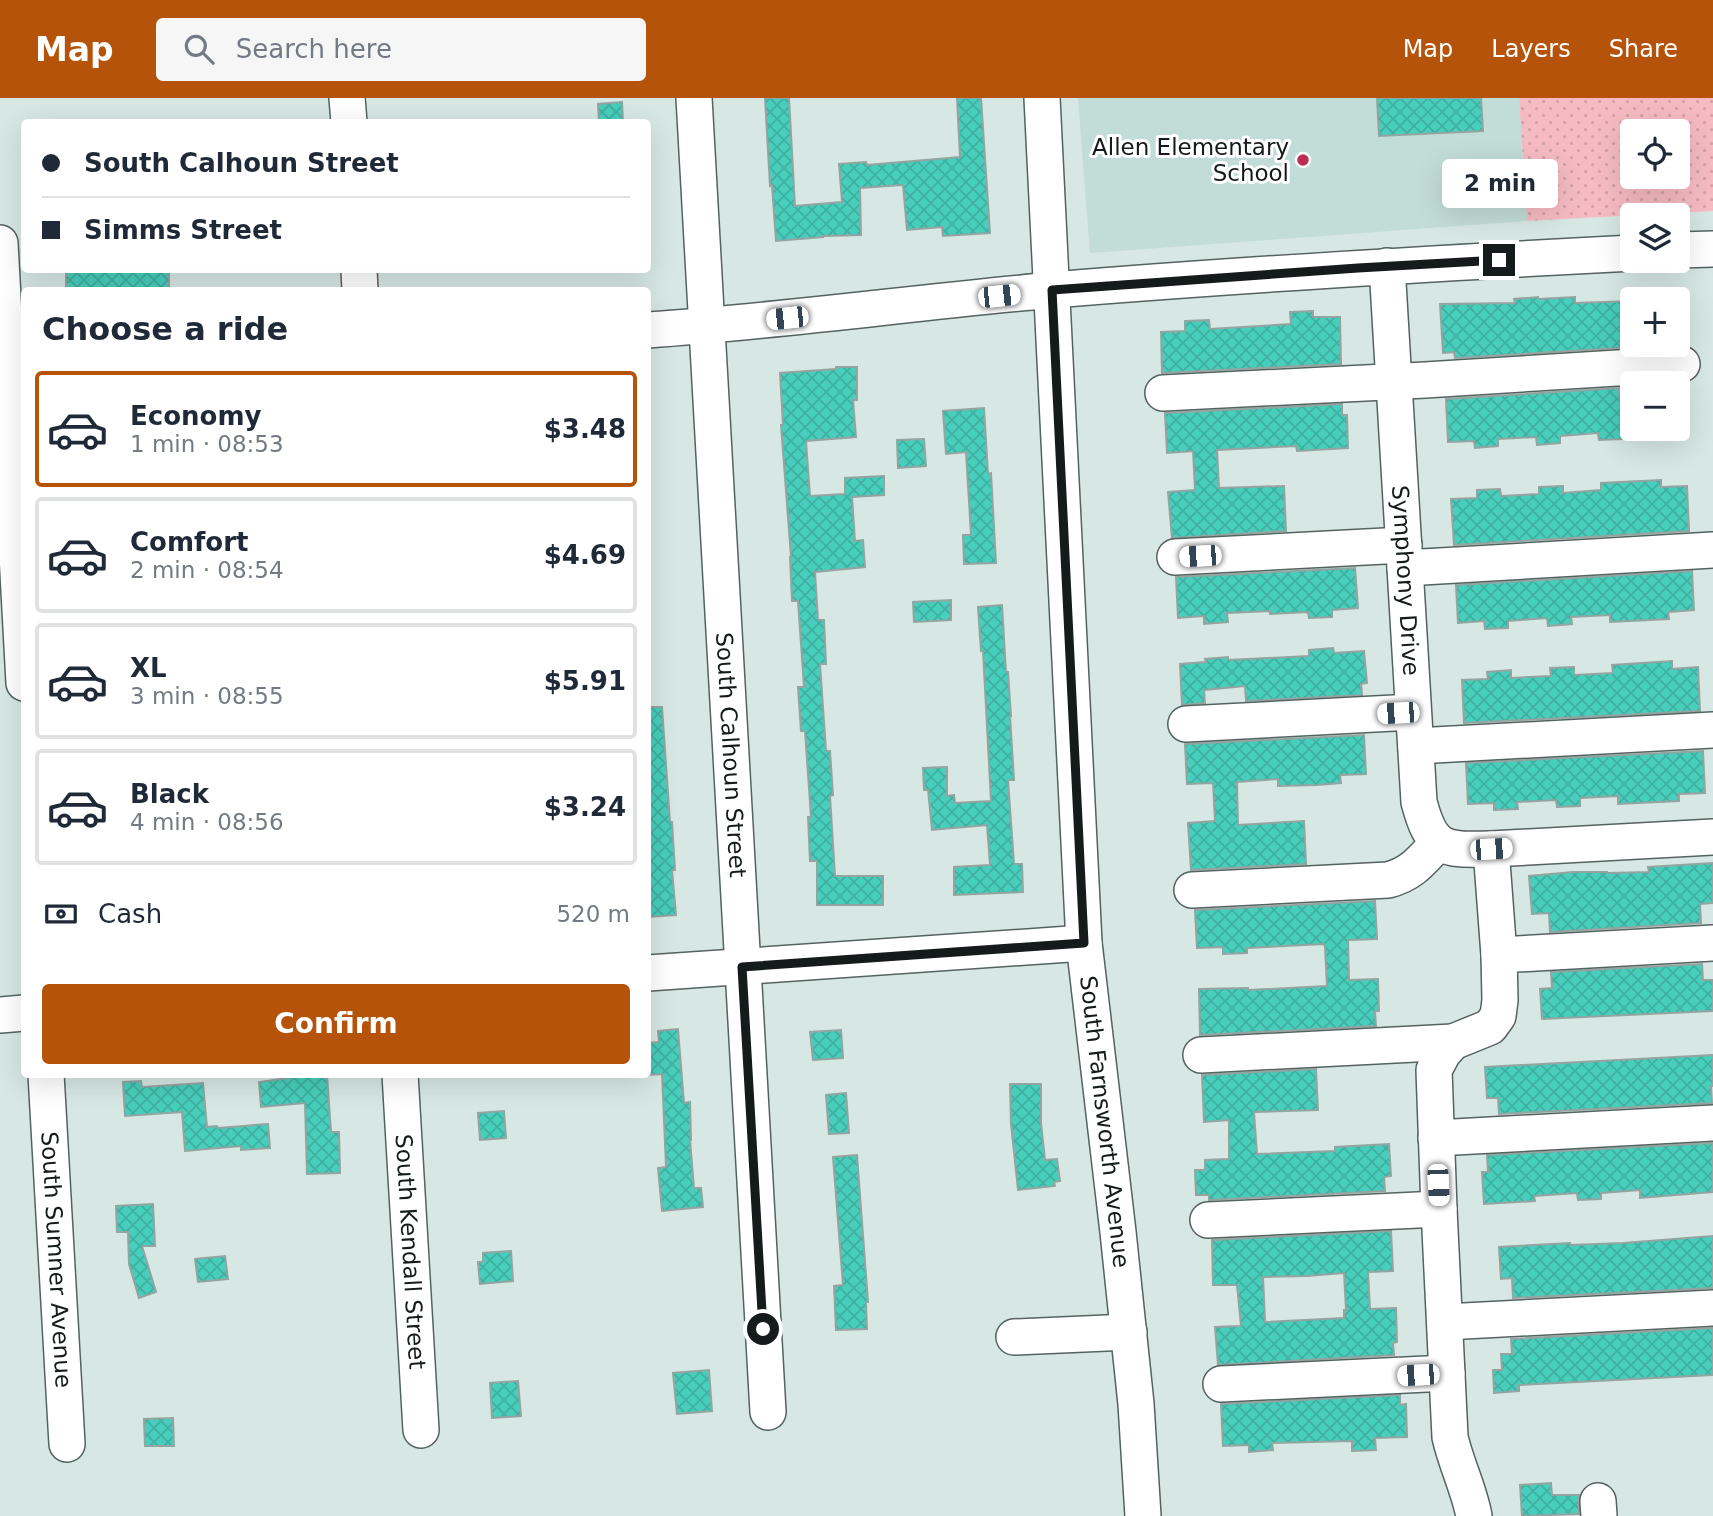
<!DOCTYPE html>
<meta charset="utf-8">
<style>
body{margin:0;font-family:"DejaVu Sans",sans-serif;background:#f6f6f7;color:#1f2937;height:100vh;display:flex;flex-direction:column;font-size:26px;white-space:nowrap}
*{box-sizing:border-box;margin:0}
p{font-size:23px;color:#747a83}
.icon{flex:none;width:38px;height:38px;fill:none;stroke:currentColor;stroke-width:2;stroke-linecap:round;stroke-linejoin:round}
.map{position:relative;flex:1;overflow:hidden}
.panel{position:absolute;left:21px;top:189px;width:630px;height:791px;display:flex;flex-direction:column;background:#fff;border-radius:7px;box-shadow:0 7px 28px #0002}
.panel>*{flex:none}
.banner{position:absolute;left:21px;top:21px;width:630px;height:154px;border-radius:7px;box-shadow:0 7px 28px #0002;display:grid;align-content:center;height:154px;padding:0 21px;background:#fff}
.fabs{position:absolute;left:1620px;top:21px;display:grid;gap:14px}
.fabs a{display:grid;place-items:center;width:70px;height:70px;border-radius:7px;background:#fff;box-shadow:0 7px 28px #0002;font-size:35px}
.end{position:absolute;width:32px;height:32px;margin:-16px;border:9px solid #151b1a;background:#fff;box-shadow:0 0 0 4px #fff}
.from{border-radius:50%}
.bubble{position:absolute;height:49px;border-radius:7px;background:#fff;box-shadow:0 7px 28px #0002;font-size:23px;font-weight:700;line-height:49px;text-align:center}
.car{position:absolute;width:21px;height:42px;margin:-21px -10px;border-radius:9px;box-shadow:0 0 5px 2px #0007;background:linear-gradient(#fff 24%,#345 0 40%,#fff 0 76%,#345 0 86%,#fff 0)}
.banner b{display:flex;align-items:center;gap:24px;height:66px;font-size:26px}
.banner b+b{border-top:2px solid #e0e1e3}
.banner i{width:18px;height:18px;background:#1f2937}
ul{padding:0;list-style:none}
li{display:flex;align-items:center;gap:21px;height:116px;margin:0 14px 10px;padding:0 7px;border:4px solid #e0e1e3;border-radius:7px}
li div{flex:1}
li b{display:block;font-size:26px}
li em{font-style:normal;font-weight:700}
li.active{border-color:#b45309}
li>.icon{width:63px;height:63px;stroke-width:1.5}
h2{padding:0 21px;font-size:32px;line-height:84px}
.pay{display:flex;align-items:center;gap:18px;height:77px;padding:0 21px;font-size:26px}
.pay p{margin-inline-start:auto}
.primary-button{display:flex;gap:14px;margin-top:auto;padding:14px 21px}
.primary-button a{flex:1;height:80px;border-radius:7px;background:#b45309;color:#fff;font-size:28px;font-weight:700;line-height:80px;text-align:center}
header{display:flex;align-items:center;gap:42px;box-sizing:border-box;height:98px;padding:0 35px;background:#b45309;color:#fff}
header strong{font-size:33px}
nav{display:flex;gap:38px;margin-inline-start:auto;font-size:24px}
.search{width:490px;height:63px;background:#f6f6f7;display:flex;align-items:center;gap:18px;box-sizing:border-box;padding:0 24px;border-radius:7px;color:#747a83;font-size:26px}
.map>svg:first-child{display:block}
.built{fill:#c2dcd7}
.park{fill:url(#park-dots);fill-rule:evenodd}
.building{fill:url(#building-cross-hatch);stroke:#94a4a1;stroke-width:2;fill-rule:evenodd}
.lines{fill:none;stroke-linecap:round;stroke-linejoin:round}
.minor-casing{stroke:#546360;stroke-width:38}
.minor{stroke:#fff;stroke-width:35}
.route{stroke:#151b1a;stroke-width:9}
.poi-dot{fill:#bc2c53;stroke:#fff;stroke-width:2.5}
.labels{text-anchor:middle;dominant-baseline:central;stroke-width:6;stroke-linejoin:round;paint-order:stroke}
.poi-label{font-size:23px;fill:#151b1a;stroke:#fff;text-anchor:end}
.street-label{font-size:23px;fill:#151b1a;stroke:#fff}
</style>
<header>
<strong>Map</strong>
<div class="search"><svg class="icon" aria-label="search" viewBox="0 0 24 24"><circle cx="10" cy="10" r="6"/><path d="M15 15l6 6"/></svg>Search here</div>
<nav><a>Map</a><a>Layers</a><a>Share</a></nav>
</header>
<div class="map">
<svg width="1713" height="1418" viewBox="0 0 1713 1418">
<defs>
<pattern id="park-dots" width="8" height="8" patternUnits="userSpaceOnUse" patternTransform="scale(1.75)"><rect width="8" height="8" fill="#f6bbc2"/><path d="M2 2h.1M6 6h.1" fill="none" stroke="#d2a0a6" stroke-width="1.8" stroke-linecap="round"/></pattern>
<pattern id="building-cross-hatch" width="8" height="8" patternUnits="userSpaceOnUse" patternTransform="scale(1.75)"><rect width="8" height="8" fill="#48cebc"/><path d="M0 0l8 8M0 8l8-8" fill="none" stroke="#3eb0a1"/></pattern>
</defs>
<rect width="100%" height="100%" fill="#d6e7e4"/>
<!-- built -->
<polygon class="built" points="1078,0 1519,0 1527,123 1090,155"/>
<!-- park -->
<path class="park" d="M1519 0H1713V113L1527 123ZM1633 33H1678V79H1633Z"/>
<!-- building -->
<g class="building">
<polygon points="765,0 789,0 795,108 842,104 839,66 866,64 867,67 960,59 957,0 981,0 990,135 943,138 942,129 907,132 903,87 902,87 860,90 861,137 823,138 823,139 776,143 772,87 770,88"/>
<polygon points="1377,0 1481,0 1483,33 1379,38"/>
<polygon points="622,4 623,24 599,24 598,6"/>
<rect x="66" y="172" width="103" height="20"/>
<polygon points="1538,199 1538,201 1575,199 1575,205 1633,203 1633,247 1667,247 1455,260 1454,254 1443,255 1440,206 1515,205 1514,201"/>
<polygon points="1313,213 1313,219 1340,219 1341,266 1162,275 1161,234 1185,233 1185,223 1209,222 1210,231 1291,226 1290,214"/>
<polygon points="836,269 857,269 857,302 853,302 856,339 806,343 810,398 845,396 845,380 884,378 884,397 852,399 855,443 863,442 865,469 815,474 818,522 824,522 826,566 820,566 826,653 830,653 833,697 830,698 835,778 883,778 883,807 817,807 817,763 810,763 808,719 811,719 805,633 801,633 798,589 804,589 798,503 792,503 790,459 791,459 781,327 783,327 780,275 836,271"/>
<polygon points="1619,290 1623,341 1599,342 1598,335 1560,338 1560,345 1537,347 1536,339 1498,341 1498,348 1475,350 1474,343 1448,344 1446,301"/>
<polygon points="1342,306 1342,317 1347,317 1348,350 1297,353 1296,348 1217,352 1219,390 1284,388 1286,433 1172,440 1168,394 1195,392 1193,353 1167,355 1165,315"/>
<polygon points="984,310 988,376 991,375 996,465 964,466 963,437 971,437 966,354 946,356 943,313"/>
<polygon points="924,341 926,368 898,370 897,342"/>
<polygon points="1661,382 1661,389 1687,388 1689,433 1454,447 1451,401 1477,400 1477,392 1500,391 1501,398 1539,396 1539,389 1563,388 1563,395 1601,392 1601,385"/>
<polygon points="1355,470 1358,510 1332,512 1332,519 1309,520 1308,514 1270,516 1270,513 1227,515 1228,524 1204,526 1204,518 1178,520 1176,479"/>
<polygon points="1692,473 1694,512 1668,514 1669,521 1610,524 1610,517 1571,519 1572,526 1548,528 1547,520 1508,523 1508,530 1485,531 1484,523 1458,525 1456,487"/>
<polygon points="951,502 951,522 914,524 913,504"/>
<polygon points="1002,507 1006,574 1008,574 1011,618 1010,618 1014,682 1008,682 1014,766 1022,766 1023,794 954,797 954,769 990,767 987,727 932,732 928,692 924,692 923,670 947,669 947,698 954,697 955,705 991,703 983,553 981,553 978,509"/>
<polygon points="1333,550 1334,555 1364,553 1367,585 1361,586 1362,597 1246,603 1245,588 1204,592 1205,605 1182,607 1180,566 1206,564 1205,561 1228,559 1228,562 1309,558 1309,552"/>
<polygon points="1672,563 1672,571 1698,569 1700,613 1464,625 1462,582 1488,581 1487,574 1511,572 1511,580 1551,578 1550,570 1574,569 1574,577 1613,575 1612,567"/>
<polygon points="648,609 662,609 670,724 672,724 675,772 672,772 676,817 648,819"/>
<polygon points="1364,637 1366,676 1340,677 1341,685 1317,687 1278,688 1278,681 1237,684 1238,727 1304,723 1306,766 1191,772 1188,725 1215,723 1213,685 1187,686 1185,646"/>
<polygon points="1703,653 1705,695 1679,696 1679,703 1618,706 1618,698 1580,700 1580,708 1557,709 1556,702 1517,704 1518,711 1494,712 1494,705 1468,706 1466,665"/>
<polygon points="1713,765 1713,805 1700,806 1701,825 1550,834 1549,815 1532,816 1529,778 1573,774 1607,774 1607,775 1649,774 1648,769"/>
<polygon points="1375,803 1377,841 1348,842 1349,882 1378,881 1379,913 1375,913 1376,928 1200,937 1199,891 1248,890 1248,892 1327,888 1325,849 1324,846 1247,850 1247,855 1223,856 1223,849 1197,850 1195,812"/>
<polygon points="1702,866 1703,882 1713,882 1713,913 1542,921 1540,891 1552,890 1551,874"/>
<polygon points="678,931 684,1005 690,1004 691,1042 690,1042 694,1090 701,1090 703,1109 662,1113 658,1070 666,1069 662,976 648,977 648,945 659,944 658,933"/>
<polygon points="841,932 843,960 813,962 810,934"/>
<polygon points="1713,957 1713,988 1711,988 1712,1005 1499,1016 1498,1000 1487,1000 1485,969"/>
<polygon points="1316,971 1318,1012 1254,1014 1257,1056 1335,1053 1335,1049 1389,1046 1391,1078 1384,1079 1385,1093 1209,1102 1209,1097 1196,1097 1195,1072 1205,1072 1205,1062 1229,1061 1229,1022 1204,1024 1202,977"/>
<polygon points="315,976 327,976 331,1034 339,1034 340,1075 307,1076 305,1005 261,1009 259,984"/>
<polygon points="141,983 142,989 203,985 207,1029 217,1028 218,1030 268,1026 270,1050 241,1052 241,1048 185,1053 182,1014 125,1018 123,984"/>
<polygon points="1010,986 1041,986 1041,1025 1045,1062 1057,1061 1060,1083 1054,1084 1055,1088 1018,1092 1011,1026"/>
<polygon points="846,995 849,1035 829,1036 826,997"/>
<polygon points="504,1013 506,1040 480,1042 478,1015"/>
<polygon points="1713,1045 1713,1094 1640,1100 1640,1092 1601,1095 1601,1101 1578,1102 1577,1095 1534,1098 1535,1103 1484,1106 1482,1074 1488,1074 1487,1057"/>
<polygon points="857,1057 868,1204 866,1204 867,1231 836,1232 834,1188 843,1187 833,1059"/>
<polygon points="153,1106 155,1148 142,1148 156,1194 139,1200 129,1166 128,1134 117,1134 116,1108"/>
<path d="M1391 1133 1393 1173 1368 1174 1370 1211 1396 1210 1397 1244 1393 1245 1394 1257 1218 1267 1215 1229 1241 1228 1237 1187H1213L1212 1142ZM1344 1175 1346 1212H1344V1220L1265 1224 1263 1179 1307 1178Z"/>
<polygon points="1713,1138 1713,1190 1513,1200 1512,1180 1501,1181 1499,1149 1570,1145 1570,1147 1623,1145"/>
<polygon points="511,1153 513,1183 480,1186 478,1164 483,1164 483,1155"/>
<polygon points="225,1158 228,1181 198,1184 195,1161"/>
<polygon points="1713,1230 1713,1277 1519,1287 1519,1293 1494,1295 1493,1272 1502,1272 1501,1256 1512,1256 1511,1241"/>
<polygon points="709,1272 712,1313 677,1316 673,1275"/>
<polygon points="518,1283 521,1318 492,1320 490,1285"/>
<polygon points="1400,1297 1400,1307 1406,1306 1407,1339 1375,1340 1376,1352 1352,1353 1352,1343 1272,1345 1273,1352 1249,1354 1249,1347 1223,1348 1221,1306"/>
<polygon points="173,1320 174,1348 145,1348 144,1321"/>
<polygon points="1551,1385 1552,1397 1579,1397 1579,1416 1522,1418 1520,1387"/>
</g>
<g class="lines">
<defs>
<g id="minor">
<polyline points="347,0 349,24"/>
<path id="s1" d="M694 0 768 1314"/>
<path id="s2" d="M1042 0 1084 845 1118 1134 1136 1306 1143 1418"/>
<polyline points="0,145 24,585"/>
<polyline points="1678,152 1713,151"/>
<path id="s3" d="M1387 168 1419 704C1432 753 1444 752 1491 751L1499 857 1500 902 1498 918 1490 929 1453 944 1443 955 1434 972 1439 1111 1450 1339C1456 1366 1469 1391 1474 1418"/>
<polyline points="359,172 360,192"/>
<path d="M648 232C783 223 917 204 1053 192 1246 176 1439 165 1633 155"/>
<polyline points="1163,295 1425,282 1682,266"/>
<polyline points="1175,459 1404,447"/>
<polyline points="1405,470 1713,452"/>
<polyline points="1186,626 1413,614"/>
<polyline points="1416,648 1713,632"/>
<polyline points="1491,751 1713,739"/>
<path d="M1192 792 1388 782C1412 776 1421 763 1438 745"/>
<polyline points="1499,857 1713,845"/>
<polyline points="648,875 1084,845"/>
<polyline points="0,917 24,915"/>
<polyline points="1201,957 1453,944"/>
<path id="s4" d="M46 976 67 1346"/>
<path id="s5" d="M400 976 421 1332"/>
<polyline points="1436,1040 1713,1025"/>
<polyline points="1208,1122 1439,1111"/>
<polyline points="1445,1224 1713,1210"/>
<polyline points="1014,1239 1129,1234"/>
<polyline points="1221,1286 1447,1275"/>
<polyline points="1598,1403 1599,1418"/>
</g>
</defs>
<!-- minor casing -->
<use href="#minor" class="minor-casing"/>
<!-- minor -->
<use href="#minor" class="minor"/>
</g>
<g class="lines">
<!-- route -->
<polyline class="route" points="763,1231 742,869 1084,845 1052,192 1358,170 1499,162"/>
</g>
<!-- markers -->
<circle class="poi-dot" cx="1303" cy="62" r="7"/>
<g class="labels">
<!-- poi labels -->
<g class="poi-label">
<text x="1289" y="49">Allen Elementary<tspan x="1289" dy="26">School</tspan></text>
</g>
<!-- street labels -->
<g class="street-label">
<text stroke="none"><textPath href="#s3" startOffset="315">Symphony Drive</textPath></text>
<text stroke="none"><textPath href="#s1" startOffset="658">South Calhoun Street</textPath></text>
<text stroke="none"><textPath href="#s2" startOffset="1026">South Farnsworth Avenue</textPath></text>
<text stroke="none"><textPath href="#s5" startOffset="178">South Kendall Street</textPath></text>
<text stroke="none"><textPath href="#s4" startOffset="186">South Sumner Avenue</textPath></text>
</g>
</g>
</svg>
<div class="fabs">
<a><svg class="icon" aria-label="locate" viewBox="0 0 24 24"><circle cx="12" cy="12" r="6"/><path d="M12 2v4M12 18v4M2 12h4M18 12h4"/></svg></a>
<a><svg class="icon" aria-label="layers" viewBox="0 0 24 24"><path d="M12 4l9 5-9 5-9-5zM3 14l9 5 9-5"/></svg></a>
<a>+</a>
<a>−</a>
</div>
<i class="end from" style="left:763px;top:1231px"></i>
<i class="end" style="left:1499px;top:162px"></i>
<div class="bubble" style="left:1442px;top:61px;width:116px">2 min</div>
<i class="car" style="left:999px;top:198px;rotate:84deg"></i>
<i class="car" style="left:787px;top:220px;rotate:264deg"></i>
<i class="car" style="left:1200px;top:458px;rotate:267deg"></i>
<i class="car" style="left:1398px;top:615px;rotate:267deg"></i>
<i class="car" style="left:1491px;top:751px;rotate:87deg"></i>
<i class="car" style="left:1438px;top:1087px;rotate:177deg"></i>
<i class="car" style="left:1418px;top:1277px;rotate:267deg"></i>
<div class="banner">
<b><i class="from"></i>South Calhoun Street</b>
<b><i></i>Simms Street</b>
</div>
<section class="panel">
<h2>Choose a ride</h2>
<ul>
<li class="active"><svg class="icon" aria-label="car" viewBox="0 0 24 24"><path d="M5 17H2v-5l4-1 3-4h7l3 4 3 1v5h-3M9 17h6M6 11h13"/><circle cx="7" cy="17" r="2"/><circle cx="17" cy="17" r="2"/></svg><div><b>Economy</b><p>1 min · 08:53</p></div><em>$3.48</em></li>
<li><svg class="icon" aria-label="car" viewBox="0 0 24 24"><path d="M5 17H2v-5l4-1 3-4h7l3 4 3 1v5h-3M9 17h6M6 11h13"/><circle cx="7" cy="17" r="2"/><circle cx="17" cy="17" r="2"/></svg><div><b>Comfort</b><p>2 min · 08:54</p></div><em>$4.69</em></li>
<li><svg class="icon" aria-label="car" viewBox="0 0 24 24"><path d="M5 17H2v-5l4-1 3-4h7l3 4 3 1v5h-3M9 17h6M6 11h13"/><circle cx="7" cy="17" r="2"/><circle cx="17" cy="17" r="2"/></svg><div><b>XL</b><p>3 min · 08:55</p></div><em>$5.91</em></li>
<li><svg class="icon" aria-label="car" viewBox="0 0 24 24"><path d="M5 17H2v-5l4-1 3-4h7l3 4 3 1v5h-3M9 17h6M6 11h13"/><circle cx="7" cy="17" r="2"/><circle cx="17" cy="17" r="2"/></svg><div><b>Black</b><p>4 min · 08:56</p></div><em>$3.24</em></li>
</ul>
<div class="pay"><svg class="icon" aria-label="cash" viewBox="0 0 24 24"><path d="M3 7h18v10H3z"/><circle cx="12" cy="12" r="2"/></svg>Cash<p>520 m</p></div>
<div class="primary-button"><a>Confirm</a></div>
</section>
</div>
